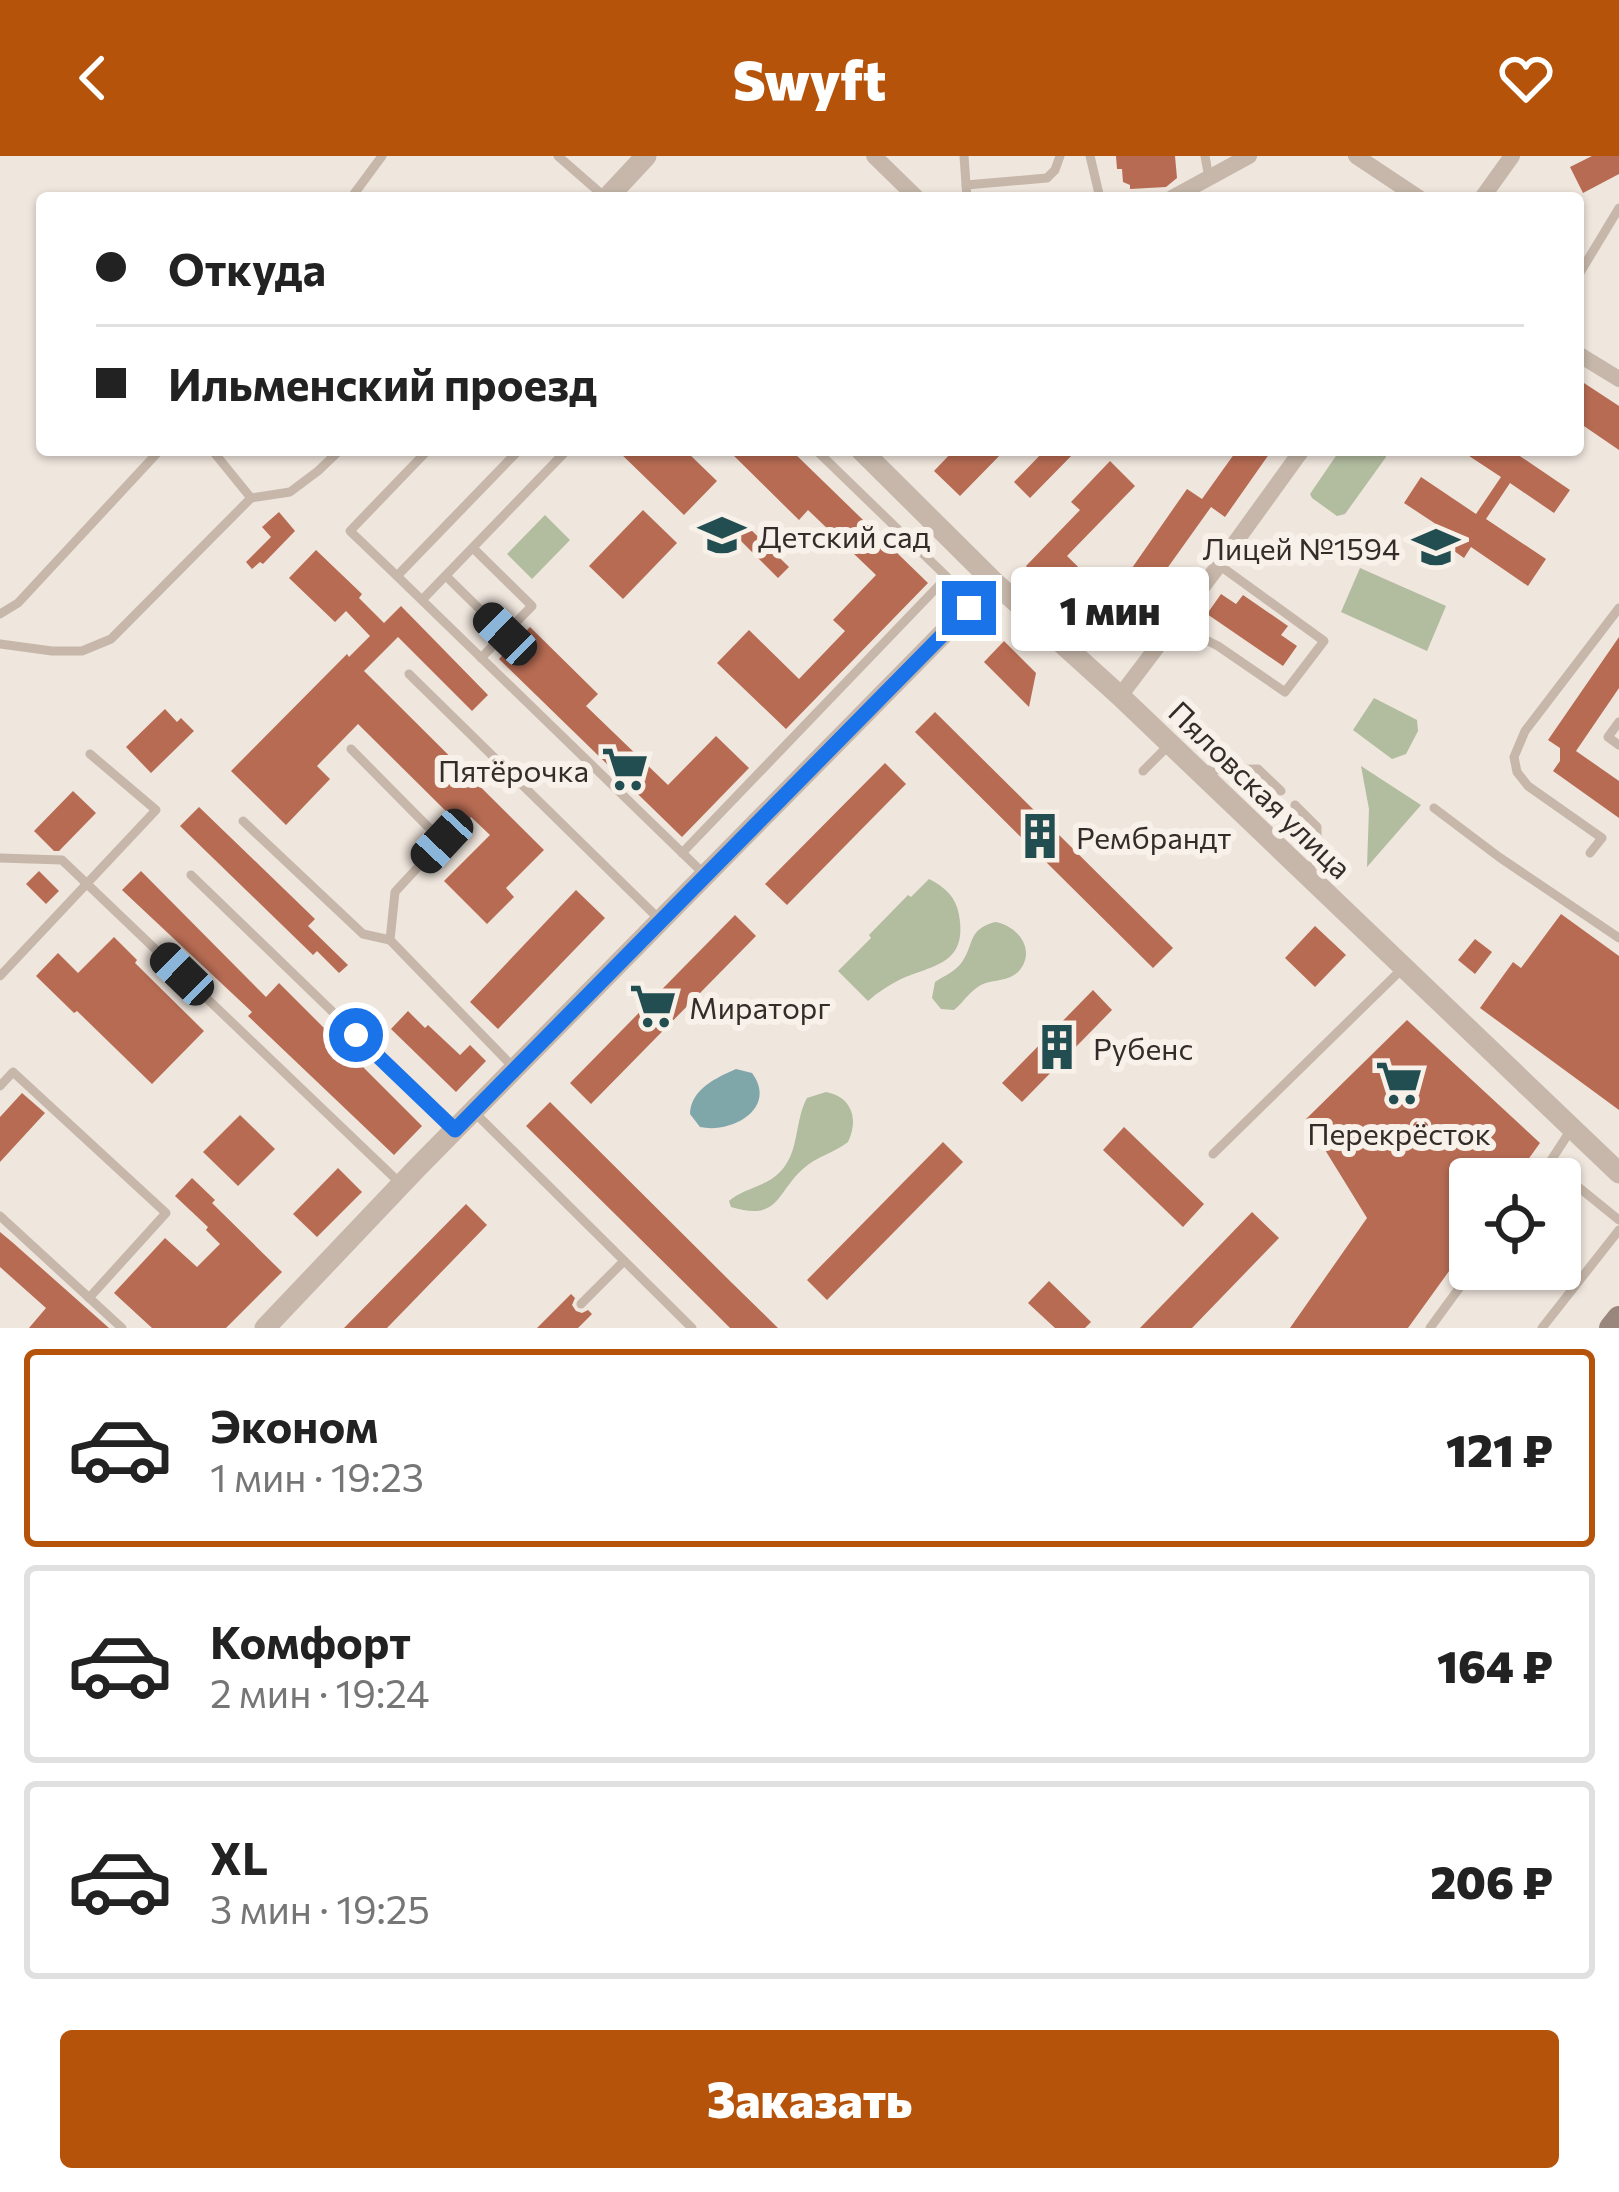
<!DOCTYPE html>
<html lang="ru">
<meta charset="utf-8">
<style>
body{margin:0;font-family:Commissioner,sans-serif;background:#f6f6f6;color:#222;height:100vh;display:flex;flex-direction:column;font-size:45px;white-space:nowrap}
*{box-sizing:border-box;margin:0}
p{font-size:39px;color:#767676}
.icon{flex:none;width:66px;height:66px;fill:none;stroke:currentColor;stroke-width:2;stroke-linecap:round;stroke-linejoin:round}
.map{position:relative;height:1172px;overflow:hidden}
.side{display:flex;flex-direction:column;background:#fff;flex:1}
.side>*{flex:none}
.top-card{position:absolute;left:36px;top:36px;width:1548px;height:264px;border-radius:12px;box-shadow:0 3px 9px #0004;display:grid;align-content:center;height:264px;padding:0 60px;background:#fff}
.controls{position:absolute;left:1449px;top:1002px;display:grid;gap:24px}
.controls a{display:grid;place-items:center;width:132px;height:132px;border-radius:12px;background:#fff;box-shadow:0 3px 9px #0004;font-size:60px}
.end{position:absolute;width:54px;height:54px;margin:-27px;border:15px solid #1a73e8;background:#fff;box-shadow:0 0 0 6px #fff}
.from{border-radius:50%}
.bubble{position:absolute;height:84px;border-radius:12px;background:#fff;box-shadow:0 3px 9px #0004;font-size:39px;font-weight:800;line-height:84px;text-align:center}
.car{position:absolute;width:36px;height:72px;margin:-36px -18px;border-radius:15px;box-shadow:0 0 9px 3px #0007;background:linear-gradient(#222 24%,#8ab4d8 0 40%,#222 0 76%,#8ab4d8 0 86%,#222 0)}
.top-card b{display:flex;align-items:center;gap:42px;height:114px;font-size:45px}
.top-card b+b{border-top:3px solid #e0e0e0}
.top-card i{width:30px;height:30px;background:#222}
ul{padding:21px 0 0;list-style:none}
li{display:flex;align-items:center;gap:36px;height:198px;margin:0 24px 18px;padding:0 36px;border:6px solid #e0e0e0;border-radius:12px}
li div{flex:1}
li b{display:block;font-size:45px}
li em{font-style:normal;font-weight:800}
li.active{border-color:#b45309}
li>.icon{width:108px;height:108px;stroke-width:1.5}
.primary-button{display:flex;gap:24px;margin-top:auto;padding:24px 60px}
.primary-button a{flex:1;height:138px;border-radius:12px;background:#b45309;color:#fff;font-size:48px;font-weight:800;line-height:138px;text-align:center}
header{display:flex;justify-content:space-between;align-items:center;height:156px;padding:0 60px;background:#b45309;color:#fff;font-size:54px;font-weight:800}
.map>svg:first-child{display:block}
.green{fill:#b2bc9f}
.water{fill:#7fa7a9}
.building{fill:#b76b53}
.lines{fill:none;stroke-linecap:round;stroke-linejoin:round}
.service{stroke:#c6b7aa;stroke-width:9}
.minor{stroke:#c6b7aa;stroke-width:16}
.tertiary{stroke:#c6b7aa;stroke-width:21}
.secondary{stroke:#99867c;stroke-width:24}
.route{stroke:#1a73e8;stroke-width:15}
.labels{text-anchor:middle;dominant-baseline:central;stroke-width:12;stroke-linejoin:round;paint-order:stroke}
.poi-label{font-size:30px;fill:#342c29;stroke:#f7f1e9;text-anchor:start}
.street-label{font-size:30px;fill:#342c29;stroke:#f7f1e9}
</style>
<header><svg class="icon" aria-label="back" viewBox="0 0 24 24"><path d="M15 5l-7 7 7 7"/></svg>Swyft<svg class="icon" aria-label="heart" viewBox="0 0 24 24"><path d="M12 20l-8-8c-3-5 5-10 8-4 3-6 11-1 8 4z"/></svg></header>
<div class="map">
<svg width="1619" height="1172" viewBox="0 0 1619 1172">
<rect width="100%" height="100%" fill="#efe6dd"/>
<!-- green -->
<g class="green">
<polygon points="1340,294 1385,294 1386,301 1345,358 1337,360 1312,342 1310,338"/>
<polygon points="545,359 570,384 532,423 507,398"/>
<polygon points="1360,412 1446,450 1427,495 1341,456"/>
<polygon points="1374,542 1417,564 1418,575 1406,598 1392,603 1353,574"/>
<polygon points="1361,610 1421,649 1367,711 1369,653"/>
<path d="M929 723C945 731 956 741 959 759 968 809 932 809 901 823 889 829 878 836 868 845L838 815 871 782 869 779 908 739 911 741Z"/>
<path d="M995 766C1017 769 1037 794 1019 815 1009 826 995 823 983 828 970 834 964 846 954 854L941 853 932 842 935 826C944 820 956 815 962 806 975 787 967 774 995 766Z"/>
<path d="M826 936C852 941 859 963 848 986 834 997 817 1000 804 1012 776 1036 780 1066 731 1051L729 1045C743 1032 766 1031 780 1016 800 996 794 966 807 942Z"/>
</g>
<!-- water -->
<path class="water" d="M736 913 752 917C778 952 732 978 700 971L690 958C691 933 716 922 736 913Z"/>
<!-- building -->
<g class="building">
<polygon points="1116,0 1175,0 1177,22 1166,31 1130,33 1130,29 1123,26 1122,13 1117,13"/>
<polygon points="1592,0 1619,0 1619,18 1583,37 1570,11"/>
<polygon points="1584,227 1619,250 1619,294 1578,266 1578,235"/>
<polygon points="617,294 680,294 686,300 688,297 717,325 684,359"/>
<polygon points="728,294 791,294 928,427 786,573 717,507 749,474 799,523 845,475 833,464 876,419 808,354 799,364"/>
<polygon points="954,294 1005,294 960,340 934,315"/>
<polygon points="1045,294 1077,294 1030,342 1014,326"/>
<polygon points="1237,294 1272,294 1225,361 1211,351 1156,428 1132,412 1187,333 1202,343"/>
<polygon points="1460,294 1511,294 1570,334 1554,357 1510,327 1486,363 1546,403 1528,430 1471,391 1464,402 1457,397 1447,391 1454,380 1404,347 1421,321 1476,358 1501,321"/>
<polygon points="1110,305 1135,330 1067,400 1116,448 1094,470 1045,423 1043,425 1026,410 1080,354 1071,346"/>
<polygon points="643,354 677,387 623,443 589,410"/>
<polygon points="279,356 295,375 263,408 260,406 252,413 246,406 271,381 262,371"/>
<polygon points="746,369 789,411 778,422 736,380"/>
<polygon points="316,394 362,438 359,442 384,467 401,450 488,539 472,555 398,481 364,515 544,694 506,732 514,741 487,768 444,725 490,679 471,661 462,671 358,568 317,610 330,623 286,669 231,615 347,498 349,501 370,480 346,455 335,466 289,422"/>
<polygon points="1221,438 1236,448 1243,439 1288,470 1281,479 1297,490 1283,510 1207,458"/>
<polygon points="530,471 598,538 586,550 668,629 716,580 749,612 682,681 499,503"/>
<polygon points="1619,481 1619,532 1576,595 1619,625 1619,662 1553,615 1560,605 1560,592 1548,584"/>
<polygon points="1004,485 1036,517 1029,551 984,506"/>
<polygon points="165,553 177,566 181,562 194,575 151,617 126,591"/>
<polygon points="935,556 1173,792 1153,812 915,576"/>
<polygon points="885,607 906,628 787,749 765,728"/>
<polygon points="73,635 96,657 59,695 54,695 34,675"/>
<polygon points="199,651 315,763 308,770 348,809 339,817 317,795 313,799 180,670"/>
<polygon points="39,715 59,735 46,748 26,728"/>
<polygon points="141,715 266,841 279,827 422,970 394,999 248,860 252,856 122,734"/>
<polygon points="576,734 605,762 498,873 470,846"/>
<polygon points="1561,758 1619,800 1619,954 1480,852 1513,806 1521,812"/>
<polygon points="735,759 756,780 591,948 570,927"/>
<polygon points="1315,770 1346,799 1315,831 1285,802"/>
<polygon points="114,781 137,804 135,807 204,875 152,928 77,855 74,857 36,820 58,797 78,817"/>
<polygon points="1475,783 1492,796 1475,818 1458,804"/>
<polygon points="1093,834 1112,854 1022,946 1002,927"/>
<polygon points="408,855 425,872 428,869 460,899 470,889 486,905 456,936 391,873"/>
<polygon points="1407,864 1540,987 1514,1023 1470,1023 1470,1086 1408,1172 1290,1172 1367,1062 1306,963"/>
<polygon points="22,937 45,957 0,1006 0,961"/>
<polygon points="550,946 732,1127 778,1172 730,1172 709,1151 526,970"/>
<polygon points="240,959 275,993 238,1030 203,996"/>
<polygon points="1124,971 1204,1048 1183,1071 1103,994"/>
<polygon points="943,986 963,1006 827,1144 807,1124"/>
<polygon points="338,1012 362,1036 317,1081 293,1058"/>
<polygon points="192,1022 215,1044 212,1047 282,1116 226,1172 152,1172 114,1137 165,1082 197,1111 220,1088 206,1074 208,1071 175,1040"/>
<polygon points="466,1048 487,1069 387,1172 344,1172"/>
<polygon points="1252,1056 1279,1082 1192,1172 1140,1172"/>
<polygon points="0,1076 12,1086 109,1172 29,1172 46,1152 0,1111"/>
<polygon points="1049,1125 1091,1166 1085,1172 1055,1172 1028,1147"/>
<polygon points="571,1138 575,1142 572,1149 576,1155 582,1157 588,1154 592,1158 578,1172 537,1172"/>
</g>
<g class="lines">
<!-- service -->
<g class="service">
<polyline points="558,0 606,42"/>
<polyline points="964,0 967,42"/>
<polyline points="1090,0 1100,42"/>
<polyline points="1205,0 1209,22"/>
<polyline points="966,29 1047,22 1055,14 1060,0"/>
<polyline points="351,42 382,0"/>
<polyline points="1578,120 1619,52"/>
<polyline points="212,294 251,342"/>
<polyline points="428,294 350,375 397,420 519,294"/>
<polyline points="473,392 532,450 481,502"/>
<polyline points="397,420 703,717"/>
<polyline points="446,420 505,478"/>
<polyline points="422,444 567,294"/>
<polyline points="0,458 18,447 160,294"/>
<polyline points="1174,468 1218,490 1285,536 1324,485 1219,409"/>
<polyline points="0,488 52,495 82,495 111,483 251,342 290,336 318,315 340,294"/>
<polyline points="409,518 661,765"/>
<polyline points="1619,566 1608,581 1619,589"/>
<polyline points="351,593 442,685 395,736 390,784 515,913"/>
<polyline points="1206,614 1258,613 1281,635"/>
<polyline points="1143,615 1169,589"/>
<polyline points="1295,649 1317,671 1317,700 1306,717"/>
<polyline points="1434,652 1499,701 1619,782"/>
<polyline points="243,665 363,778 390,784"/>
<polyline points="682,697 947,421 816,294"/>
<polyline points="1590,697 1602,682 1528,630 1517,616 1514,601 1525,575 1619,452"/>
<polyline points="0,702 62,704 402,1029"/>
<polyline points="191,719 455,974"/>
<polyline points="0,820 156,654 90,598"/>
<polyline points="0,930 13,916 166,1057 89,1142"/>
<polyline points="474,956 692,1172"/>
<polyline points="1213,998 1404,811"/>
<polyline points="1550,1008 1619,1064"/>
<polyline points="1539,1023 1572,972"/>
<polyline points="0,1060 122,1172"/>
<polyline points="581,1148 624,1105"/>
<polyline points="1430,1172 1473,1113"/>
<polyline points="1542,1172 1619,1074"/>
</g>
<!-- minor -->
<g class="minor">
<polyline points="874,0 917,42"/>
<polyline points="1356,0 1419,42"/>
<polyline points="1172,42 1249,0"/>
<polyline points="1482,42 1512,0"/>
<polyline points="1578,198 1619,223"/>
<polyline points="1120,540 1219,409 1302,294"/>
</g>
<!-- tertiary -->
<g class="tertiary">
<polyline points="607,42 646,0"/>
<polyline points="861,294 994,426 1120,540 1619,1017"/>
<polyline points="265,1172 415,1014 994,426"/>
</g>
<!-- secondary -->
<polyline class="secondary" points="1611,1172 1619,1162"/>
</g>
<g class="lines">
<!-- route -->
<polyline class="route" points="356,879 455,974 969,452"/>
</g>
<!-- icons -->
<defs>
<symbol id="school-bare" viewBox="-9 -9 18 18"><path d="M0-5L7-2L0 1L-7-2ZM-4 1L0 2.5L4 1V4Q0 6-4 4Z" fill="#234e51" stroke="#f7f1e9" stroke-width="2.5" paint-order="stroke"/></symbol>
<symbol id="supermarket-bare" viewBox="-9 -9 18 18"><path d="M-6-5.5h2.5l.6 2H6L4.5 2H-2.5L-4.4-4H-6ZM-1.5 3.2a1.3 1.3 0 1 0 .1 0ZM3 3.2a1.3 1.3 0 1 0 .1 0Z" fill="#234e51" stroke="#f7f1e9" stroke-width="2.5" paint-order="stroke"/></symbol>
<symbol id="building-bare" viewBox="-9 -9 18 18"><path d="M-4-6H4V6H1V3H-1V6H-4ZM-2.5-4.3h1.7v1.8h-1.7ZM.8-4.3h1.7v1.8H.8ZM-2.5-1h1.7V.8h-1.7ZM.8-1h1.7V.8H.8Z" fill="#234e51" stroke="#f7f1e9" stroke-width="2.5" paint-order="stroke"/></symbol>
</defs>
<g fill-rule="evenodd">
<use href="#school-bare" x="689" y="346" width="66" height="66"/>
<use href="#school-bare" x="1403" y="358" width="66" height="66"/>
<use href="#supermarket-bare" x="592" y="580" width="66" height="66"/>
<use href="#building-bare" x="1007" y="647" width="66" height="66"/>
<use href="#supermarket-bare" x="620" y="817" width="66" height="66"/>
<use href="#building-bare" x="1024" y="858" width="66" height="66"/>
<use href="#supermarket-bare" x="1366" y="894" width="66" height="66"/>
</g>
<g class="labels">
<!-- poi labels -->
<g class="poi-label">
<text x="758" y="379">Детский сад</text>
<text x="1400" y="391" text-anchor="end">Лицей №1594</text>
<text x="589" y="613" text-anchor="end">Пятёрочка</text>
<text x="1076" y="680">Рембрандт</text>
<text x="689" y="850">Мираторг</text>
<text x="1093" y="891">Рубенс</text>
<text x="1399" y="976" text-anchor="middle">Перекрёсток</text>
</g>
<!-- street labels -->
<g class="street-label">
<text transform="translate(1261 633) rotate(44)">Пяловская улица</text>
</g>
</g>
</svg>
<div class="controls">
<a><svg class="icon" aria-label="locate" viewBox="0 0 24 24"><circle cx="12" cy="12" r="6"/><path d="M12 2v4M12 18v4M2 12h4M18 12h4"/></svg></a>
</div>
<i class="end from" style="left:356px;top:879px"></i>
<i class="end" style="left:969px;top:452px"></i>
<div class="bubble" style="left:1011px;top:411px;width:198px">1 мин</div>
<i class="car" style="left:505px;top:478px;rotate:314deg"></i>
<i class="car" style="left:442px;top:685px;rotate:223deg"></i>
<i class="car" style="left:182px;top:818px;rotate:314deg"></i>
<div class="top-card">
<b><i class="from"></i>Откуда</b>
<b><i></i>Ильменский проезд</b>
</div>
</div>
<section class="side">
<ul>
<li class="active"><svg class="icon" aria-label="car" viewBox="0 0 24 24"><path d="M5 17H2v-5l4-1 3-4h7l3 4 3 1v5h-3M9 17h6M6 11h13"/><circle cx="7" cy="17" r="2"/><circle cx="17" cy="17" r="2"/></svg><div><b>Эконом</b><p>1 мин · 19:23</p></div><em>121 ₽</em></li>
<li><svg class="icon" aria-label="car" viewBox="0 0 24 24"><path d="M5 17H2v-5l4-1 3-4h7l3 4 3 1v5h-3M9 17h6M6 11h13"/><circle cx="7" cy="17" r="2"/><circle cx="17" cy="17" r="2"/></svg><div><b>Комфорт</b><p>2 мин · 19:24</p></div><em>164 ₽</em></li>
<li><svg class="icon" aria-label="car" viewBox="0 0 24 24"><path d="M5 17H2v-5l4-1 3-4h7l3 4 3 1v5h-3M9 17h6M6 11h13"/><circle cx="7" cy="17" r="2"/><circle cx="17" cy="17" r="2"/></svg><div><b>XL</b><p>3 мин · 19:25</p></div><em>206 ₽</em></li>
</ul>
<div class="primary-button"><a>Заказать</a></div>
</section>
